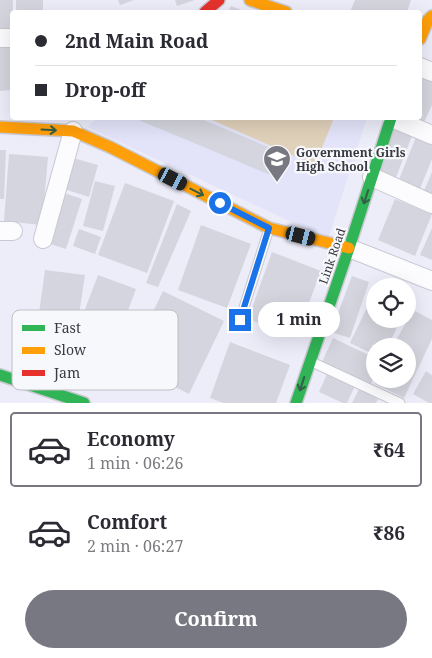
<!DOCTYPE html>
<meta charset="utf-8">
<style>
body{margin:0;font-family:"Noto Serif",serif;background:#f2f2f3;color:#2b2b33;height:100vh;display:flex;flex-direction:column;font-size:19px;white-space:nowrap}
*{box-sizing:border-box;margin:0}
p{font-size:16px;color:#7c7c81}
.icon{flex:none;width:28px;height:28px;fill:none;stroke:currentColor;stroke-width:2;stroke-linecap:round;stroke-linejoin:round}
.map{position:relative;height:403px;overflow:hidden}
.drawer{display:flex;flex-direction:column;background:#fff;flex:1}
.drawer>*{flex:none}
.guide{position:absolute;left:10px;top:10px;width:412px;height:110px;border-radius:5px;box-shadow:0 5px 20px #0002;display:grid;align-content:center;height:110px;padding:0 25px;background:#fff}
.fabs{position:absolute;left:366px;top:278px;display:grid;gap:10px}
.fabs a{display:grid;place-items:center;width:50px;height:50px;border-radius:50%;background:#fff;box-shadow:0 5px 20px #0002;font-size:25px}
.end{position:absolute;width:22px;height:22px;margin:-11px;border:6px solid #1a73e8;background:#fff;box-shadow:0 0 0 2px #fff}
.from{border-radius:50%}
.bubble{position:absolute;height:35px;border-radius:18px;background:#fff;box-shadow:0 5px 20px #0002;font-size:16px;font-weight:700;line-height:35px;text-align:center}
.car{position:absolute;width:15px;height:30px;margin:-15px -8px;border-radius:6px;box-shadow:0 0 4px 1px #0007;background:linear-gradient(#222 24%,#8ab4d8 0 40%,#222 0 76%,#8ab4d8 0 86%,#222 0)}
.guide b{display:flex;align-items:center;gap:18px;height:48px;font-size:19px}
.guide b+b{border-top:1px solid #e1e1e2}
.guide i{width:12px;height:12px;background:#2b2b33}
ul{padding:9px 0 0;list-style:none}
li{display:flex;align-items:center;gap:15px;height:75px;margin:0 10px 8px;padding:0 15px;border:2px solid transparent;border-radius:5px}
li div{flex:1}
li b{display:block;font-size:19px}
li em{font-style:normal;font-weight:700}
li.current{border-color:#777881}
li>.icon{width:45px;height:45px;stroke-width:1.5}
.cta{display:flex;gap:10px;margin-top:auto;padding:10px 25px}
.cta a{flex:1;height:58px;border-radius:30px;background:#777881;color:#fff;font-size:20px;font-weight:700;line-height:58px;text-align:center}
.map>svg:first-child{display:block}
.built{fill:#e3e4f9}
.green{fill:#e0d1ba}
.building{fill:#d5d5df}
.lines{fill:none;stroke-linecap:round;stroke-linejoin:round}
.lane-casing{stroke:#c8c9d1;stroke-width:11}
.street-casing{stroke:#c8c9d1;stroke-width:20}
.fast-casing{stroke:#c8c9d1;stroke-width:14}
.slow-casing{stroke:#c8c9d1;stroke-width:14}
.jam-casing{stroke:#c8c9d1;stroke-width:14}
.lane{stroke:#fcfcfe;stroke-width:9}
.street{stroke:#fcfcfe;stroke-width:18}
.fast{stroke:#30b455;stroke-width:11}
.slow{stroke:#ff9f0a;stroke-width:11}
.jam{stroke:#e5322d;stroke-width:11}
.oneway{stroke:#365e47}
.route{stroke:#1a73e8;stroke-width:6}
.labels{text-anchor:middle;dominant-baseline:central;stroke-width:4.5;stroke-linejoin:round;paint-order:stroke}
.poi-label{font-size:12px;font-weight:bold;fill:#383941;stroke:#f7f8fc;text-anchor:start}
.street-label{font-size:12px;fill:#383941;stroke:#f7f8fc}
.key{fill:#f7f8fc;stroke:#bebfc4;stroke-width:1}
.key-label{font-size:14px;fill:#383941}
</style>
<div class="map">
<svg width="432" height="403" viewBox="0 0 432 403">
<rect width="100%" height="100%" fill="#ecedf9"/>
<!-- built -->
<polygon class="built" points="97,118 367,118 328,239 87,127"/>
<!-- green -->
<polygon class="green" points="207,118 334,118 315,165"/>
<!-- building -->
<g class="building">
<polygon points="0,0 13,0 12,33 0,33"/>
<rect x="16" y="0" width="27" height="12"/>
<polygon points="118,0 134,0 120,5"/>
<polygon points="175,0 195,0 177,6"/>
<polygon points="355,0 411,0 407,12 350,12"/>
<polygon points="231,6 247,12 228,12"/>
<polygon points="0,45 12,45 12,90 0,91"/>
<polygon points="420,69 432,75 432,105 424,122 415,118 420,118"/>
<polygon points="134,118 199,118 285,154 275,177"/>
<polygon points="394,129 412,136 395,180 376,172"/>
<polygon points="416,137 432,143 432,159 419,191 398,182"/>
<polygon points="0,150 6,150 4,199 0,199"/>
<polygon points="9,154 48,157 42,225 4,221"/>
<polygon points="73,158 98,165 89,197 64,189"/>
<polygon points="432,172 432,197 423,193"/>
<polygon points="95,181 115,186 103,231 83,226"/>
<polygon points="125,183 174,201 147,273 98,255"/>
<polygon points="64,193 82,199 66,249 47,243"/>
<polygon points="395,199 432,214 415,256 378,240"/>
<polygon points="177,204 191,211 158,287 146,283"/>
<polygon points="201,225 251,244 227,308 178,290"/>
<polygon points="432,228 432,260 420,255"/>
<polygon points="79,229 101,237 95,254 73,246"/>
<polygon points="272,252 321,271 296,337 248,319"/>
<polygon points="45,270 85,275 79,315 69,314 65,347 35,342"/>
<polygon points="98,275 136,289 120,332 82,317"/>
<polygon points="352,276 369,282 350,338 331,332"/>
<polygon points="163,291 224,321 189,394 128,364"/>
<polygon points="374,293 375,294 375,319 401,319 388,346 375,346 375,355 350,343"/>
<polygon points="411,309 432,320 432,339 404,398 375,384 378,379 408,379 408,346 393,346 408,319"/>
<polygon points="333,338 375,358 375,375 371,384 322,362"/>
<polygon points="230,342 290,365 276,403 224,403 210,398"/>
<polygon points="426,371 432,375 432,403 429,403 413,394"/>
<polygon points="327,374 355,386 347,403 343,403 319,392"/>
<polygon points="359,389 378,399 376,403 352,403"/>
</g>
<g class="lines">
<defs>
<g id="lane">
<polyline points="240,320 269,229"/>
<polyline points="314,363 400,403"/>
</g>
<g id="street">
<polyline points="0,38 12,38"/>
<polyline points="420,67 432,72"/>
<polyline points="392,118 432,135"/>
<polyline points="372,177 432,204"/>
<polyline points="0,231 13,231"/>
<polyline points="43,239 73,131"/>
<polyline points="349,248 432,281"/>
</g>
<g id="fast">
<polyline points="0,375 84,403"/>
<polyline points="296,403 349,248 391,118"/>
</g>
<g id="slow">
<polyline points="250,0 286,12"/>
<polyline points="420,39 428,20 432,16"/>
<polyline points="0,127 73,131 110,147 269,228 349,248"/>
</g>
<polyline id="jam" points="205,12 219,0"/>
</defs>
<!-- lane casing -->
<use href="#lane" class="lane-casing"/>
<!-- street casing -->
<use href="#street" class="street-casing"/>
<!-- fast casing -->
<use href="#fast" class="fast-casing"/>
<!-- slow casing -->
<use href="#slow" class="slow-casing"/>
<!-- jam casing -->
<use href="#jam" class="jam-casing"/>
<!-- lane -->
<use href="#lane" class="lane"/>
<!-- street -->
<use href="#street" class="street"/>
<!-- fast -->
<use href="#fast" class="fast"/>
<!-- slow -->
<use href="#slow" class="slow"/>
<!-- jam -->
<use href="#jam" class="jam"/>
</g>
<!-- one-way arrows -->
<defs><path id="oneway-shaft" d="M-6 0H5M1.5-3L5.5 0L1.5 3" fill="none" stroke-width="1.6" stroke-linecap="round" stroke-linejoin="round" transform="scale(1.25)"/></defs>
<g class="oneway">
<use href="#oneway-shaft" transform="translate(49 130) rotate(3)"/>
<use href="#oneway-shaft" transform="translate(197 192) rotate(27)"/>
<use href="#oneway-shaft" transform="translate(366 197) rotate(108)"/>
<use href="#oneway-shaft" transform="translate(302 384) rotate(108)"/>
</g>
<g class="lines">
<!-- route -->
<polyline class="route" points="220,203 269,228 240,320"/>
</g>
<!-- icons -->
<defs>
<symbol id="school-pin" viewBox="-11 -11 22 30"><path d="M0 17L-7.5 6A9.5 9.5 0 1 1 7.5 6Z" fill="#777881" stroke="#f7f8fc"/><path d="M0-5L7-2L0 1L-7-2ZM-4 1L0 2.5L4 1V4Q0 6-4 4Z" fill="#fff"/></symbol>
</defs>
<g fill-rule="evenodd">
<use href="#school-pin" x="261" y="143" width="32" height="43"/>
</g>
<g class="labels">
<!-- poi labels -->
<g class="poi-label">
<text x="296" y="152">Government Girls<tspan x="296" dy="14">High School</tspan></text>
</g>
<!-- street labels -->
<g class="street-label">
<text transform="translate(332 256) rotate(-71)">Link Road</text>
</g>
</g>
<!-- legend -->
<rect x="12" y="310" width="166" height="80" rx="8" class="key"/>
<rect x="22" y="325" width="23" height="6" fill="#30b455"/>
<rect x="22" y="347" width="23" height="7" fill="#ff9f0a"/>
<rect x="22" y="370" width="23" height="6" fill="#e5322d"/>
<g class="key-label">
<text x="54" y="333">Fast</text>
<text x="54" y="355">Slow</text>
<text x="54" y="378">Jam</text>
</g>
</svg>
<div class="fabs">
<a><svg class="icon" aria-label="locate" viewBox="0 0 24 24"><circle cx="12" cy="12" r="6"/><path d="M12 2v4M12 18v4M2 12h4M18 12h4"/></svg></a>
<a><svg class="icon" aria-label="layers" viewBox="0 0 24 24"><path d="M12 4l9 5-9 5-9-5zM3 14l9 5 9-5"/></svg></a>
</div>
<i class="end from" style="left:220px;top:203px"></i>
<i class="end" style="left:240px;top:320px"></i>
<div class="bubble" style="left:258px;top:302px;width:82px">1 min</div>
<i class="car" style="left:173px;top:179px;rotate:117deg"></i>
<i class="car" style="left:301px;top:236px;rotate:104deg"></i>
<div class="guide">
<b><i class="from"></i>2nd Main Road</b>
<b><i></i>Drop-off</b>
</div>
</div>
<section class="drawer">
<ul>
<li class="current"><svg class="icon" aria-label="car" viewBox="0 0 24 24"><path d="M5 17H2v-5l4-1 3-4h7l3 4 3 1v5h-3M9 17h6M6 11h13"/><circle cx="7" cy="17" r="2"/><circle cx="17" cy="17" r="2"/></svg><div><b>Economy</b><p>1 min · 06:26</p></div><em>₹64</em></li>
<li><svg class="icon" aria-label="car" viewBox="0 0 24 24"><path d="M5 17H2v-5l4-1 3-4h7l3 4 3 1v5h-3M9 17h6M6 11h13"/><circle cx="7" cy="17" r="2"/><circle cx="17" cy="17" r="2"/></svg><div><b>Comfort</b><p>2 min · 06:27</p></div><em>₹86</em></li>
</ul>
<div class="cta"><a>Confirm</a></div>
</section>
